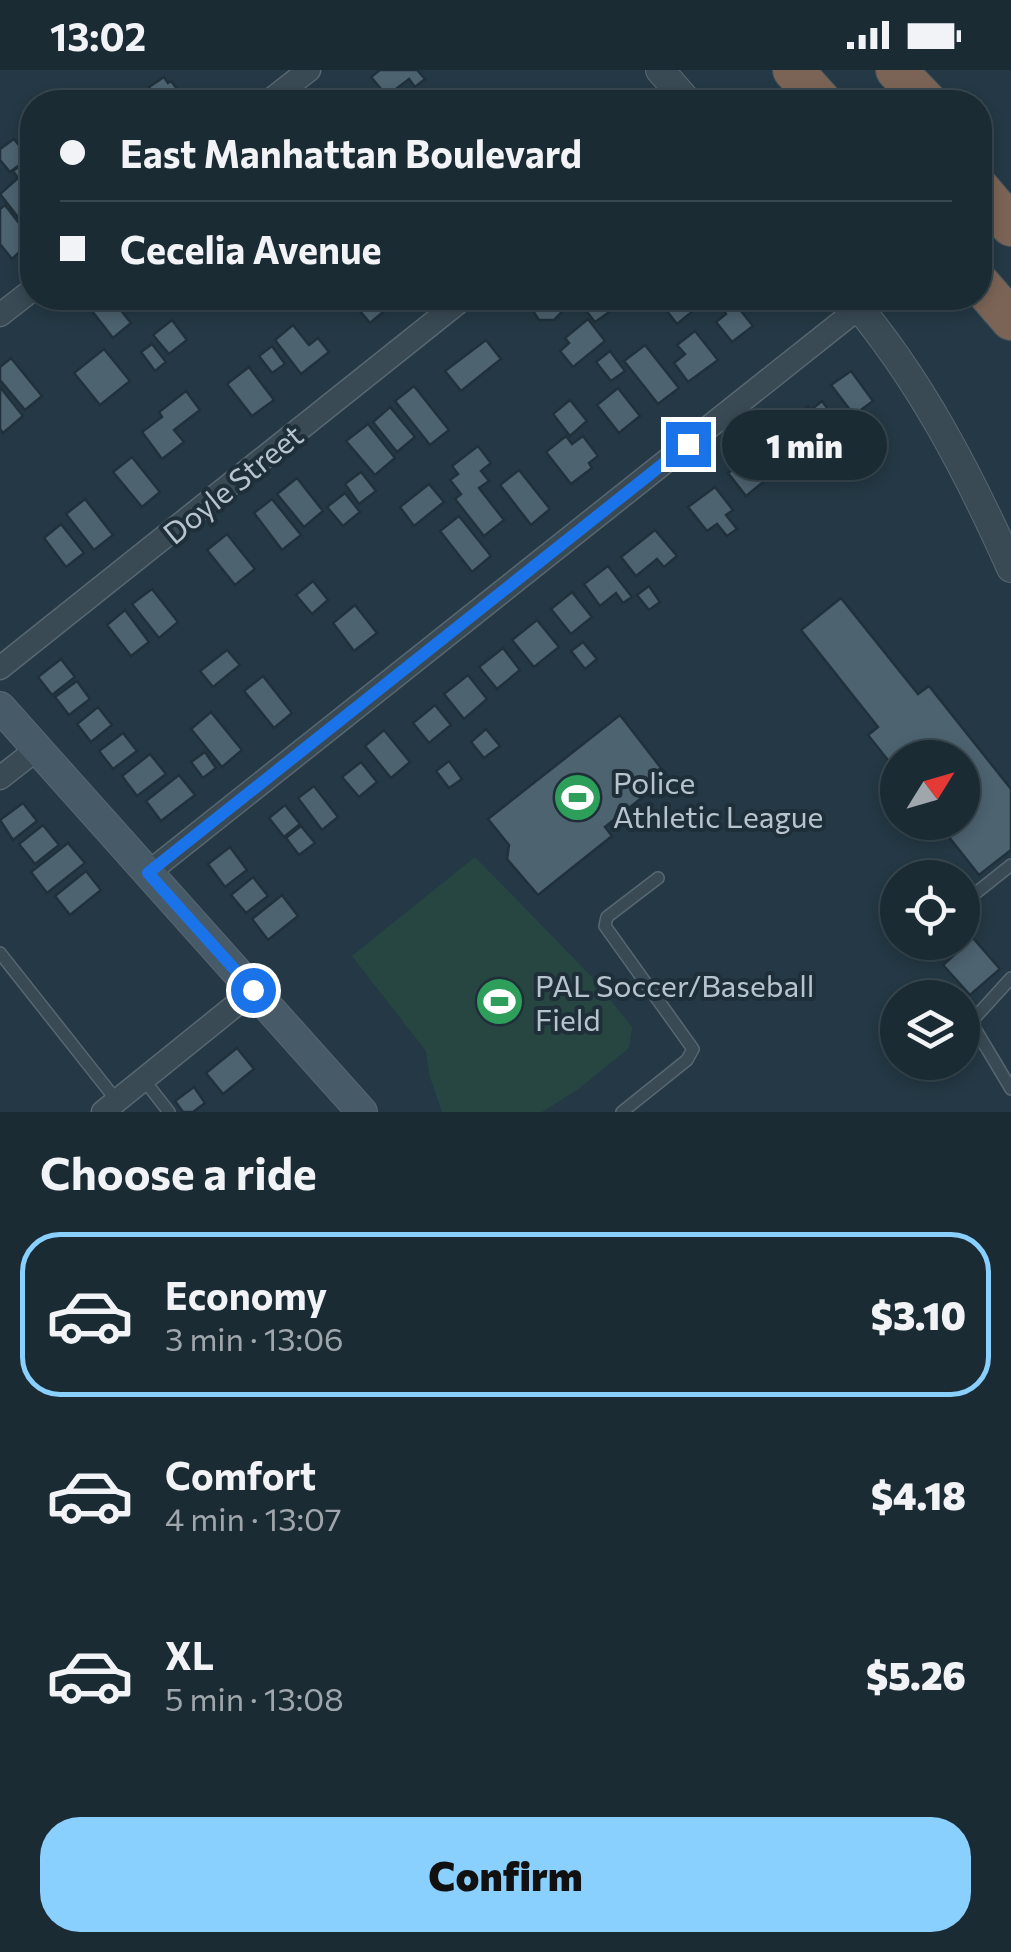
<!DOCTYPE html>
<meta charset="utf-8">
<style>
body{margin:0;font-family:Commissioner,sans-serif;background:#24333c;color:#f1f3f6;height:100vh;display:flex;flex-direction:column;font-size:38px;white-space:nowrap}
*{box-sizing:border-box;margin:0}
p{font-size:32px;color:#a0a7ac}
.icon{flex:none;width:55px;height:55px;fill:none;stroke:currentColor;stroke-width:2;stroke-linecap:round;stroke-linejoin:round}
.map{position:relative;height:1042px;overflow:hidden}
.side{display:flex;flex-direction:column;background:#1b2b34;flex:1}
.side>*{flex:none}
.guide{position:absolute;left:20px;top:20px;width:972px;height:220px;border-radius:40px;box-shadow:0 5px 15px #0003,0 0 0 2px #39474f;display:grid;align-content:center;height:220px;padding:0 40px;background:#1b2b34}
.needle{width:65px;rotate:53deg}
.buttons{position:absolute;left:880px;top:670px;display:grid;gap:20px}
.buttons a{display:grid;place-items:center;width:100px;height:100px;border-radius:50%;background:#1b2b34;box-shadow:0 5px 15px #0003,0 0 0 2px #39474f;font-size:50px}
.end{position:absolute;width:45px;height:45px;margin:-22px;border:12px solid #1a73e8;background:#fff;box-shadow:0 0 0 5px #fff}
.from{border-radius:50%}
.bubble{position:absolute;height:70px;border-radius:35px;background:#1b2b34;box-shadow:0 5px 15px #0003,0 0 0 2px #39474f;font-size:32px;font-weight:800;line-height:70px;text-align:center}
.guide b{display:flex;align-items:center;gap:35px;height:95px;font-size:38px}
.guide b+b{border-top:2px solid #39474f}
.guide i{width:25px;height:25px;background:#f1f3f6}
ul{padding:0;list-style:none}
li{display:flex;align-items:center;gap:30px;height:165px;margin:0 20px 15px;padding:0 20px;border:5px solid transparent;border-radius:40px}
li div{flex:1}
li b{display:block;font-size:38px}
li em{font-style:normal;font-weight:800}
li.on{border-color:#8ad0ff}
li>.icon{width:90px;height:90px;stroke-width:1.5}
h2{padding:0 40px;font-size:45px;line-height:120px}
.cta{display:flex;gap:20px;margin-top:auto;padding:20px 40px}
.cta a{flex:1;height:115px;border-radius:40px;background:#8ad0ff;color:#111;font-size:40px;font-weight:800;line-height:115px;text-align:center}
.status{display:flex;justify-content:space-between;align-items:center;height:70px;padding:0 50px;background:#1b2b34;direction:ltr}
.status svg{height:28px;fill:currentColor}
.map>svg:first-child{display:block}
.green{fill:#274642}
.building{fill:#4d6370;stroke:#20313b;stroke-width:2.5}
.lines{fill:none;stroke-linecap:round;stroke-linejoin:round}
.service-casing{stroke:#586771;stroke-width:14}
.minor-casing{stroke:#586771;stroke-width:25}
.tertiary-casing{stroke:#586771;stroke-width:30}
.secondary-casing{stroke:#586771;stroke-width:32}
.motorway-casing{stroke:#44545e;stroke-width:42}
.service{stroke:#394a54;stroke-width:11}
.minor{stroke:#394a54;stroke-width:22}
.tertiary{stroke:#394a54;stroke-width:28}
.secondary{stroke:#475a67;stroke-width:30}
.motorway{stroke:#7b6455;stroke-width:40}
.route{stroke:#1a73e8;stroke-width:12}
.labels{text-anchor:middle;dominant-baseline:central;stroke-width:8;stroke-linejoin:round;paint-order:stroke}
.street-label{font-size:30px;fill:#b7c4ce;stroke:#1e2f39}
.poi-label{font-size:30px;fill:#b7c4ce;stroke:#1e2f39;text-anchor:start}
</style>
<div class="status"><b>13:02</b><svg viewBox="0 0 49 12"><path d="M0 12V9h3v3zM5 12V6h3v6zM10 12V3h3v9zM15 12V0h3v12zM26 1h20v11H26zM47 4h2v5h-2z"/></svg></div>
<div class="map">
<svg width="1011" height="1042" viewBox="0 0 1011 1042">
<rect width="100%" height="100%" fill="#243945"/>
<!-- green -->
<polygon class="green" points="475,787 591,906 632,957 629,978 577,1020 542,1042 442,1042 430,1007 426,981 352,886"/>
<!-- building -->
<g class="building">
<polygon points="380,0 417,0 425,9 415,17 409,9 387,26 371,7"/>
<polygon points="164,7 168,13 171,11 187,32 160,32 149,17"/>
<polygon points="14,69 29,88 10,102 0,90 0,79"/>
<polygon points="27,90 32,96 32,114 27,119 32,126 32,165 0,124 18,108 13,101"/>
<polygon points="5,135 32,170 12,189 0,174 0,139"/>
<polygon points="92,228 111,228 131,253 113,268 85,232"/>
<polygon points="349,228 381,228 389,237 370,253"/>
<polygon points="533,228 561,228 561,243 554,250 539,250 531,238"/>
<polygon points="576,228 607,228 615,238 595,252"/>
<polygon points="673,228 682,228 693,241 677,254 663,236"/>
<polygon points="733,231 753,256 732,272 716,252 726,244 723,239"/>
<polygon points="588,249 605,271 573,297 560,281 569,273 565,268"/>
<polygon points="172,250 187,270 169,284 153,265"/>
<polygon points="293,255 309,275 318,268 329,282 301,304 275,270"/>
<polygon points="695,261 718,290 688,312 674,293 685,284 677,275"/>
<polygon points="486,270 501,289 461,321 445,301"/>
<polygon points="152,274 166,292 155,301 141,282"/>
<polygon points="645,275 679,318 658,334 624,291"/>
<polygon points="272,276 285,294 272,303 259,286"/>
<polygon points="104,279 130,311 100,335 74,303"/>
<polygon points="610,281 625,301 611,311 596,292"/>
<polygon points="11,288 42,326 25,340 0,310 0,297"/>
<polygon points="249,297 274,330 252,346 227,314"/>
<polygon points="851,301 873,331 854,345 831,315"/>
<polygon points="414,316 449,360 430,375 395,331"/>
<polygon points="0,317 23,346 3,363 0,359"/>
<polygon points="618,318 640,346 619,363 597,335"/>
<polygon points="186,321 200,340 174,360 184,372 162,389 142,362 162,347 159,342"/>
<polygon points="570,330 587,351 570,366 553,344"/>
<polygon points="822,331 844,361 830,372 827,367 814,376 792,348 808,336 811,340"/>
<polygon points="390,337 415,367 397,382 373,352"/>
<polygon points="368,354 395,388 375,405 346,371"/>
<polygon points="783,357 802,382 782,398 762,373"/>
<polygon points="566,366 572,374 583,366 598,386 589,393 592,398 571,414 546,382"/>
<polygon points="478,376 491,393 481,401 489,411 479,418 504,450 484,466 455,429 461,424 450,410 458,404 452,396"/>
<polygon points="132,387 160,422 142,437 113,402"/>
<polygon points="749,387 767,409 746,426 728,403"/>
<polygon points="519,400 550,439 531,455 500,415"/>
<polygon points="361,402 376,421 359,434 345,414"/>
<polygon points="297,408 323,441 304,457 277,424"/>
<polygon points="429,414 444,432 414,456 400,437"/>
<polygon points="715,417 733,440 726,445 737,459 727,466 717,454 707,461 688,437"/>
<polygon points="345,423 360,442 343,456 327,437"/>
<polygon points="85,429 113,465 94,480 66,444"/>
<polygon points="272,429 301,465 282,480 254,443"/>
<polygon points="459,446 491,486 472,502 440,461"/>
<polygon points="61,454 84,483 66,497 44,468"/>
<polygon points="655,460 677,486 664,497 657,489 636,506 621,487"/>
<polygon points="227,464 255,499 235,515 207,480"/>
<polygon points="608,496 632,527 623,533 616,523 600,536 584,514"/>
<polygon points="313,511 328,530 312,544 296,525"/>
<polygon points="649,516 660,532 649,540 637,525"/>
<polygon points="152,519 178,552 159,568 132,534"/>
<polygon points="572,522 592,547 571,564 551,539"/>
<polygon points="841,528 918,624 929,616 1011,719 1011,780 979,805 937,752 962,752 962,688 898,688 898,703 868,665 878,657 801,560"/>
<polygon points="355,535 377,563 354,581 333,553"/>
<polygon points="125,540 149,572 131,586 107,555"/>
<polygon points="537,550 559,577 534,597 512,570"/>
<polygon points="583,572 597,589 585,599 571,581"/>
<polygon points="503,578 520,600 497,619 479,597"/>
<polygon points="227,580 240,595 213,617 200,601"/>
<polygon points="61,589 75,607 52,625 38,607"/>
<polygon points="468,605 487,629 464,649 444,624"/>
<polygon points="263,606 292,643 274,658 244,621"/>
<polygon points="77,611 90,629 69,645 55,627"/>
<polygon points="435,635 451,655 429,673 413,653"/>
<polygon points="98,637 112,655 91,672 77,654"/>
<polygon points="211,642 242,680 222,697 191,659"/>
<polygon points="620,645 668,707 605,757 612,766 538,825 507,789 509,775 488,749"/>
<polygon points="486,659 500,676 484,688 471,672"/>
<polygon points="384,660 410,692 391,708 365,676"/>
<polygon points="123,663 137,681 113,699 99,681"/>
<polygon points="205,682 216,698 203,708 191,692"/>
<polygon points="150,684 166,704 137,726 122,706"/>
<polygon points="449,691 462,709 449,718 436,701"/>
<polygon points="361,692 377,712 359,727 342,707"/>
<polygon points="179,705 195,725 161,751 146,731"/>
<polygon points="314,716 338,747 322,760 298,728"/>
<polygon points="23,733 37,751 13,770 0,750"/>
<polygon points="285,735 300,754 284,767 269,748"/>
<polygon points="43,755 59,775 35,794 19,774"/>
<polygon points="301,756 315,773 299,785 286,768"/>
<polygon points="68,773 85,793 47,823 31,802"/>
<polygon points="230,777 247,800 225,817 208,794"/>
<polygon points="86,801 101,820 70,845 55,826"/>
<polygon points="253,807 268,826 246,843 231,825"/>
<polygon points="282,825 298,846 268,870 252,849"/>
<polygon points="973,868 1000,899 970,925 943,895"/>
<polygon points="237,978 254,999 223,1024 206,1003"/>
<polygon points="194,1017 205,1033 193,1042 183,1042 175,1031"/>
</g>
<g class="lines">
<defs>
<g id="service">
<polyline points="962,834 1011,795"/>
<polyline points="0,883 117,1031"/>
<polyline points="1011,908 971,952 1011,1019"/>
<polyline points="144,1010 169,1042"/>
<polyline points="622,1042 687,990 693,979 605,856 607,847 658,808"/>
</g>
<g id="minor">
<polyline points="268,32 309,0"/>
<polyline points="0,245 32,220"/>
<polyline points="0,598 464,228"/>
<polyline points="0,708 37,679"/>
<polyline points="148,803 860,237"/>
<polyline points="103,1042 253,921"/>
</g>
<g id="tertiary">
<polyline points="660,0 688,32"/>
<path d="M851 228C920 309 968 402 1011 498"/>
</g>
<polyline id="secondary" points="0,637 362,1042"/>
<g id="motorway">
<polyline points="793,0 822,32"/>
<polyline points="896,0 927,32"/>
<polyline points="980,119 1011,156"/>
<polyline points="980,214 1011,250"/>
</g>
</defs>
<!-- service casing -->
<use href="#service" class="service-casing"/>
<!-- minor casing -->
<use href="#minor" class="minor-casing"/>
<!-- tertiary casing -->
<use href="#tertiary" class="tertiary-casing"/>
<!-- secondary casing -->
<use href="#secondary" class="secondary-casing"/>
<!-- motorway casing -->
<use href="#motorway" class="motorway-casing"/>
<!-- service -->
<use href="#service" class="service"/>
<!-- minor -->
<use href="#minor" class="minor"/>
<!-- tertiary -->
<use href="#tertiary" class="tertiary"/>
<!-- secondary -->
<use href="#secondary" class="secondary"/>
<!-- motorway -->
<use href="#motorway" class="motorway"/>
</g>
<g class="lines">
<!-- route -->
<polyline class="route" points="253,920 148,803 688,374"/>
</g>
<!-- icons -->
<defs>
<symbol id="stadium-disc" viewBox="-11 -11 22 22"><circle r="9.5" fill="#2e9e5b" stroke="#1e2f39"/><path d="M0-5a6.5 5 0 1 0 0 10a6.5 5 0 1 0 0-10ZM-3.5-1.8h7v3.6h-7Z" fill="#fff"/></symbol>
</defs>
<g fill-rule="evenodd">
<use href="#stadium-disc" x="550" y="700" width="55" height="55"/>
<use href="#stadium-disc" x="472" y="904" width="55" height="55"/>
</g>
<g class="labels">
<!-- street labels -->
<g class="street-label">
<text transform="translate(232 413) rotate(-39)">Doyle Street</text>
</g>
<!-- poi labels -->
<g class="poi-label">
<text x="613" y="711">Police<tspan x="613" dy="34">Athletic League</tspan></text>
<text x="535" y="914">PAL Soccer/Baseball<tspan x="535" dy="34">Field</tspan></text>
</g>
</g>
</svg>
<div class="buttons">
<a><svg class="needle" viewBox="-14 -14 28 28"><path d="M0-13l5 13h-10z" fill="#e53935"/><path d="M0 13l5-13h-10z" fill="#a0a7ac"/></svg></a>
<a><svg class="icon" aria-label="locate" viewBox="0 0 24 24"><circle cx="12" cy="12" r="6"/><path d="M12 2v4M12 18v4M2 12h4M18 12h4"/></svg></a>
<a><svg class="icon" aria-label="layers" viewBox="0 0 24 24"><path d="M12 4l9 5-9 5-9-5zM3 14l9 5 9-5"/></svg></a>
</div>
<i class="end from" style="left:253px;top:920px"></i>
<i class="end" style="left:688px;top:374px"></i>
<div class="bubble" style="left:722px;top:340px;width:165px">1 min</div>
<div class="guide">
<b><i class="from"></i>East Manhattan Boulevard</b>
<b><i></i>Cecelia Avenue</b>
</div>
</div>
<section class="side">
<h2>Choose a ride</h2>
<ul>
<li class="on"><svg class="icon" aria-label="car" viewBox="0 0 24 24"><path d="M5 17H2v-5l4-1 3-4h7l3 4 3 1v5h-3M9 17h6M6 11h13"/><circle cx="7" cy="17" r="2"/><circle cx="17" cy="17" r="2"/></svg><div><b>Economy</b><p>3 min · 13:06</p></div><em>$3.10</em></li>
<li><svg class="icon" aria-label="car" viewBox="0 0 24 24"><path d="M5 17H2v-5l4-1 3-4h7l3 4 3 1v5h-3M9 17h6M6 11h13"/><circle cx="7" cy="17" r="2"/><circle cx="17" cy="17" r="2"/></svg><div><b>Comfort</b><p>4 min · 13:07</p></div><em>$4.18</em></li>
<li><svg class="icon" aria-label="car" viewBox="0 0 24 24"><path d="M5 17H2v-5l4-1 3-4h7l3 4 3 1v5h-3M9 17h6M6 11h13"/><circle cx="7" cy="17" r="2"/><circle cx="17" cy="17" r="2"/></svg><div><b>XL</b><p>5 min · 13:08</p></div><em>$5.26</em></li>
</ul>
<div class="cta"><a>Confirm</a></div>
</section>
